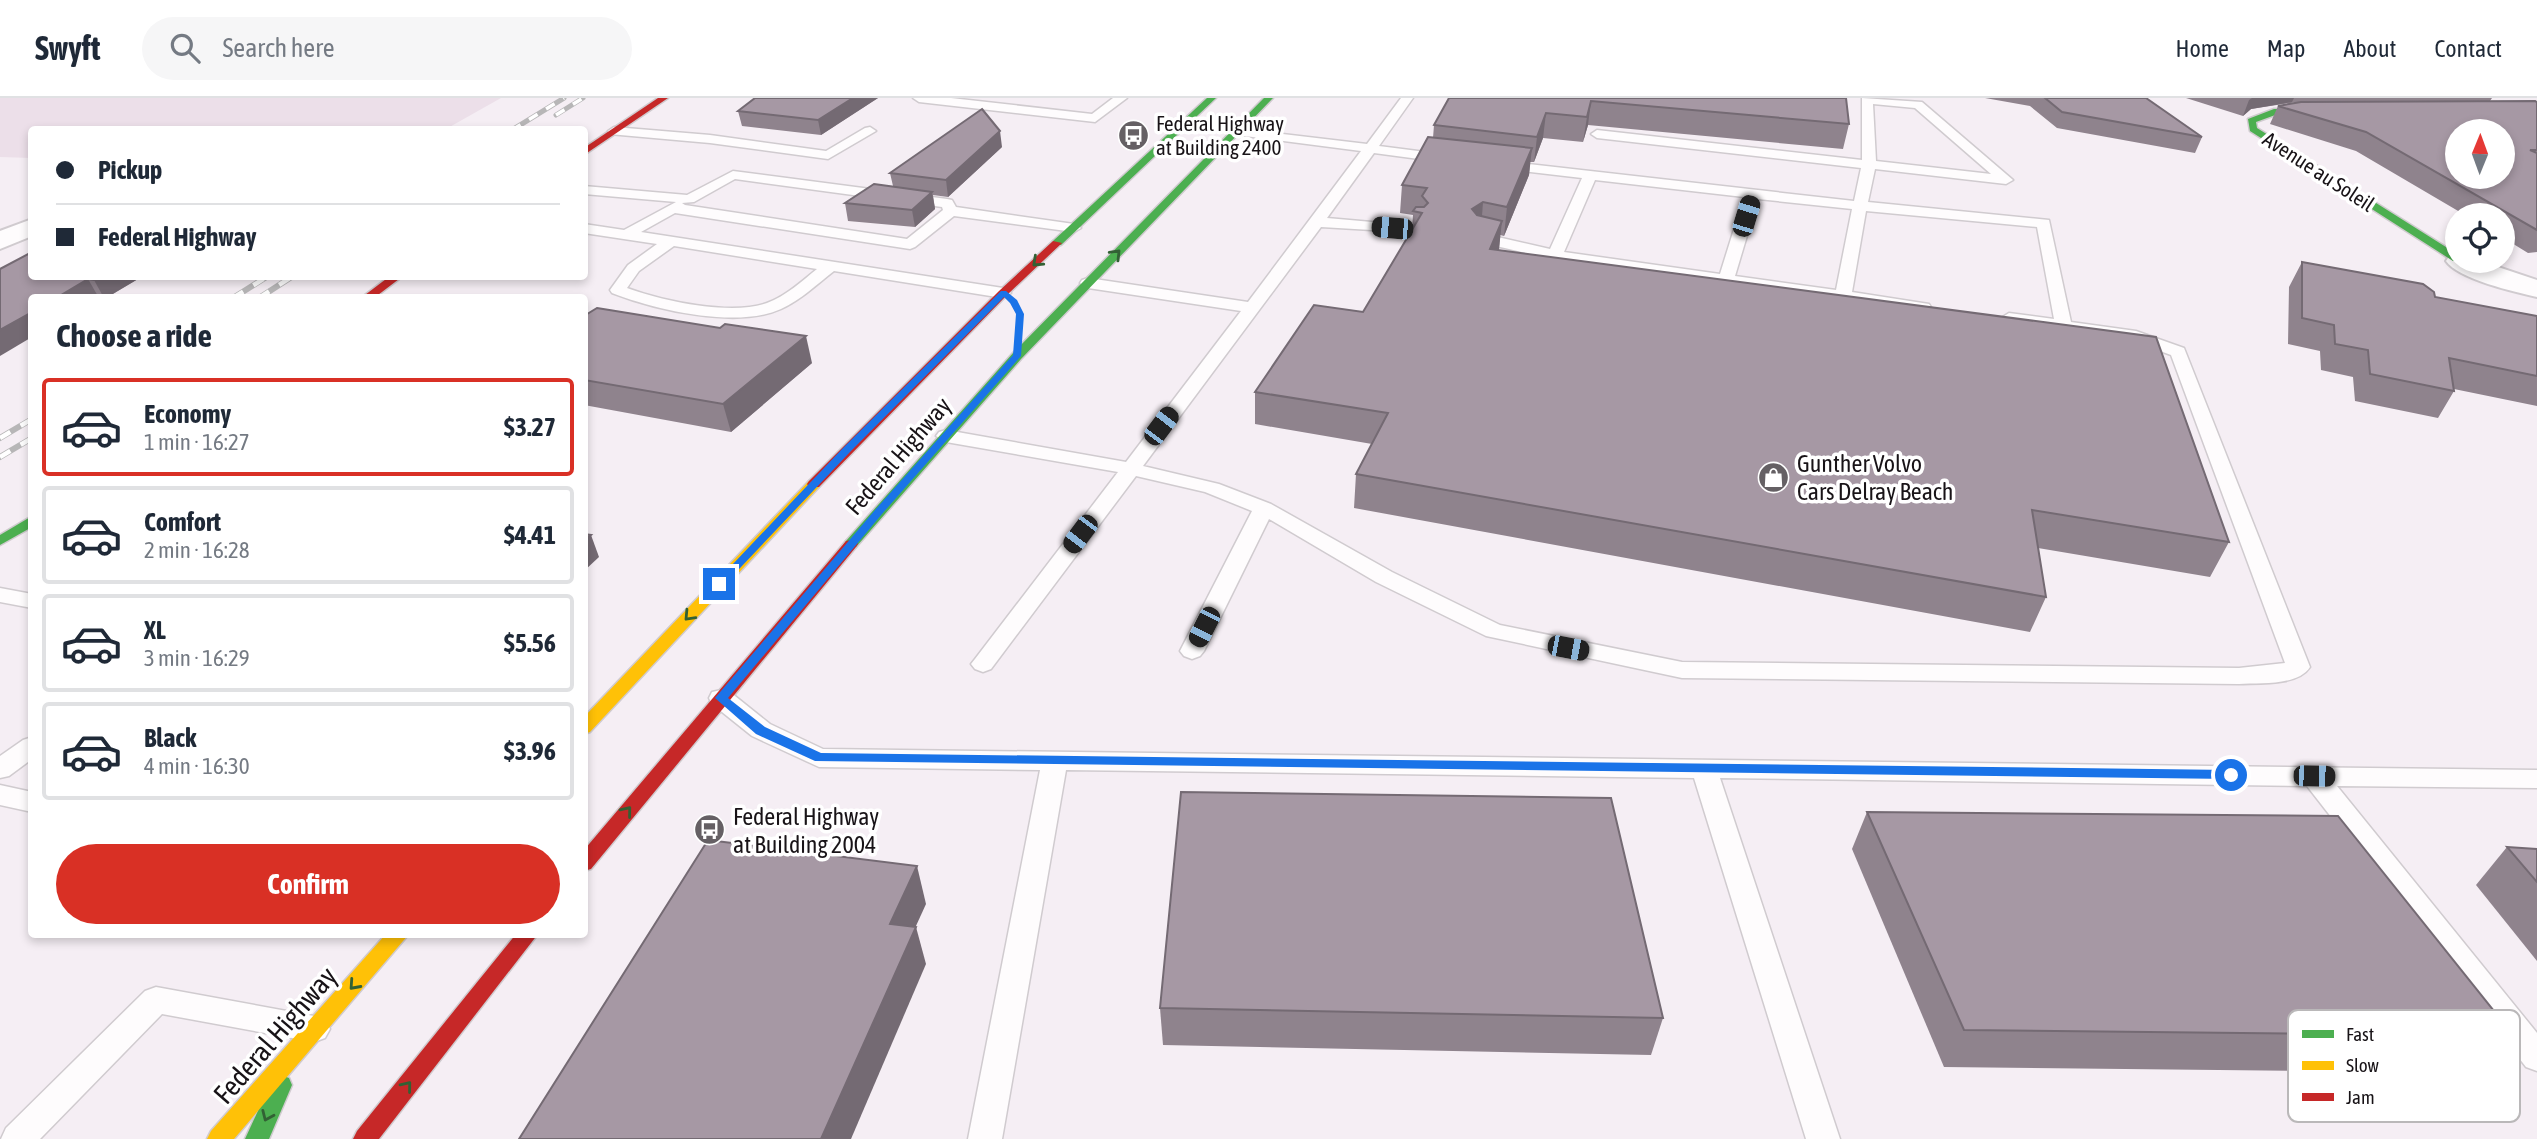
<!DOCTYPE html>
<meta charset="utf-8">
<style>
body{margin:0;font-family:"Asap Condensed",sans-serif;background:#f6f6f7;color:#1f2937;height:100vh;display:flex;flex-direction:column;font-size:26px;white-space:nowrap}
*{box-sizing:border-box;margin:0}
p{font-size:23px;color:#747a83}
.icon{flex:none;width:38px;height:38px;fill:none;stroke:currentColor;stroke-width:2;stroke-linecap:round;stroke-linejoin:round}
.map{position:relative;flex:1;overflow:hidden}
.drawer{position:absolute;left:28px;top:196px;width:560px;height:644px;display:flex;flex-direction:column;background:#fff;border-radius:7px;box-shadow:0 4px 10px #0003}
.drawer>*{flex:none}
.hud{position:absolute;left:28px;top:28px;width:560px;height:154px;border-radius:7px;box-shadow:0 4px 10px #0003;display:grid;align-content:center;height:154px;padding:0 28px;background:#fff}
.needle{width:46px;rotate:1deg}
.tools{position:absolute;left:2445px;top:21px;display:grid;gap:14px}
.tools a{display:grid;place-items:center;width:70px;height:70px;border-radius:50%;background:#fff;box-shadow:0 4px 10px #0003;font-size:35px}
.end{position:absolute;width:32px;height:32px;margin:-16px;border:9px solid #1a73e8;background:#fff;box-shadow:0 0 0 4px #fff}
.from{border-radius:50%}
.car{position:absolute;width:21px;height:42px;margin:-21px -10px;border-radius:9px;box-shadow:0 0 5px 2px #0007;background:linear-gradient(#222 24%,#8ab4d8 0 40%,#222 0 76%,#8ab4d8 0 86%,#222 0)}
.hud b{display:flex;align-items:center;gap:24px;height:66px;font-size:26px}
.hud b+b{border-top:2px solid #e0e1e3}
.hud i{width:18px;height:18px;background:#1f2937}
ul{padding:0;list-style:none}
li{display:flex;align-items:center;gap:21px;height:98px;margin:0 14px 10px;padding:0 14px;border:4px solid #e0e1e3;border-radius:7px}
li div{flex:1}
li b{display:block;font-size:26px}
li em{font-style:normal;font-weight:700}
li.current{border-color:#d93025}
li>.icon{width:63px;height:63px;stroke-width:1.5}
h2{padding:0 28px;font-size:32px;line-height:84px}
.cta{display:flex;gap:14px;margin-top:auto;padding:14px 28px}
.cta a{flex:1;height:80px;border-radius:42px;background:#d93025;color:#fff;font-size:28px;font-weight:700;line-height:80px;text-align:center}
header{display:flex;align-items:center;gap:42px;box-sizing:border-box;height:98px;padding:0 35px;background:#fff;border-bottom:2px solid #e0e1e3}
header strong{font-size:33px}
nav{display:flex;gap:38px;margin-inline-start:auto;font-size:24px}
.search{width:490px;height:63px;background:#f6f6f7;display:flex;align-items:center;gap:18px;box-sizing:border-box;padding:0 24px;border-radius:38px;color:#747a83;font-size:26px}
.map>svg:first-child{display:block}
.built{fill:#ecdfe9}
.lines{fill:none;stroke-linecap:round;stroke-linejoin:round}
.lane-casing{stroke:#d0cbcf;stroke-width:3}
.street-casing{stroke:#d0cbcf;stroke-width:4}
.fast-casing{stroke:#d0cbcf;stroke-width:3}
.slow-casing{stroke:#d0cbcf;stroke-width:3}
.jam-casing{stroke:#d0cbcf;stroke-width:3}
.lane{fill:#fefcfd;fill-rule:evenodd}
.street{fill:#fefcfd;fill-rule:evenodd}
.fast{fill:#4caf50;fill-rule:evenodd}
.slow{fill:#ffc107;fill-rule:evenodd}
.jam{fill:#c62828;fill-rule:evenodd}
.rail-far1-casing{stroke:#b7b6b7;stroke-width:5}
.rail-casing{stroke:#b7b6b7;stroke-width:6}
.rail-far1{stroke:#fff;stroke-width:3.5;stroke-dasharray:10;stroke-linecap:butt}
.rail{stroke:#fff;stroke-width:4.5;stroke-dasharray:12;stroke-linecap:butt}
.wall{fill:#8f838d}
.shaded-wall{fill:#746a73}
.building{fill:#a698a4;stroke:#746a73;stroke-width:2;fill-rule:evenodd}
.oneway{stroke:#326134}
.route{fill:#1a73e8}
.labels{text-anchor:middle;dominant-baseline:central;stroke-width:7;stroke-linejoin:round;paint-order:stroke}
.far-poi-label{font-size:21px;fill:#181317;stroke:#fff;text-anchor:start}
.far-street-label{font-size:21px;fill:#181317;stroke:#fff}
.street-label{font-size:24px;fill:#181317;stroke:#fff}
.poi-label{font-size:24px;fill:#181317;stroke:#fff;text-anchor:start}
.near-street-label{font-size:28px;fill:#181317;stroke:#fff}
.key{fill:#fff;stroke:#bab8b9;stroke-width:2}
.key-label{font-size:19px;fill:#181317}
</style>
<header>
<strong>Swyft</strong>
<div class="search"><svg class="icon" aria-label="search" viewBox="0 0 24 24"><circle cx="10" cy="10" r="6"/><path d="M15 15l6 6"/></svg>Search here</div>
<nav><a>Home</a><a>Map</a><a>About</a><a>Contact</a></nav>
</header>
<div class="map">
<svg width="2537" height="1041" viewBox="0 0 2537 1041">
<rect width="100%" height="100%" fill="#f5eef4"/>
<!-- built -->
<polygon class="built" points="0,0 501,0 446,31 32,32 31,60 0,59"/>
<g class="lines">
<defs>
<g id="lane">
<polygon points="913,0 951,0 1092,16 1113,0 1127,0 1095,24 919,4"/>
<path d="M1401 0H1413L1379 48 1449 57 1456 61 1449 65 1374 55 1327 120 1417 128 1422 129 1424 132 1422 135 1321 129 1143 368 1219 386 1271 406 1392 474 1500 527 1682 564 2239 570 2285 565 2171 257 2133 243 2009 225 2001 220 2009 215 2054 221 2037 129 1866 113 1852 194 1929 206 1931 209 1929 212 1923 214 1555 162 1475 143 1472 140 1480 135 1550 151 1582 80 1496 70V64L1501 63 1854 103 1861 70 1597 40 1591 36 1597 32 1862 62V0L1922 4 2013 82 2006 86 1875 71 1868 104 2049 122 2071 224 2136 233 2184 250 2310 569C2298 588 2259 585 2239 586L1682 580 1486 538 1376 484 1269 421 1204 553 1200 558 1192 561 1184 558 1180 553 1252 413 1205 394 1136 378 991 571 983 574 975 571 971 566 975 561 1118 374 946 344 936 338 939 334 946 332 1126 364 1241 213 1088 190 1080 185 1082 182 1088 180 1248 204 1361 53 1237 37 1232 36V30L1367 46ZM1873 6 1915 10 1991 76 1876 63ZM1595 82 1744 99 1720 176 1564 154ZM1758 101 1852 111 1836 192 1735 178Z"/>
<polygon points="614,29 710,37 826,53 865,30 870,29 876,33 828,61 710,45 609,36 608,33"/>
<path d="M733 73 947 101 952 102 956 109 1074 126 1081 130 1074 134 954 118 915 149 910 151 675 115 641 134 1003 190 1011 195 1003 200 834 173C817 186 801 202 781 211 737 231 656 212 612 195L610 192 628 167 657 146 584 135V126L624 132 676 104 584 96V88L687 97ZM735 81 942 109 943 112 907 141 685 107 682 105 694 104ZM674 148 817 171C802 183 786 198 767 205 732 218 662 203 627 190L639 173Z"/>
<polygon points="0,490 32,496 32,510 0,504"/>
<polygon points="721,592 730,594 770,626 823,651 2537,672 2537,690 2337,688 2537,935 2537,973 2526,969 2307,688 1720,680 1840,1041 1806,1041 1694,680 1066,672 1002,1041 968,1041 1040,672 819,669 752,638 712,606 709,600 712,594"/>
<polygon points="32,639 32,661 9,678 0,680 0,658 23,642"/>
<polygon points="0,687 32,694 32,714 0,707"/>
<polygon points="156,889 314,918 325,922 330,931 325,940 314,944 162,916 40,1041 1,1041 6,1030 145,893"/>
</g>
<g id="street">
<polygon points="32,121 32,138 0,151 0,133"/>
<path d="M2457 156V163H2480L2537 182V199C2515 194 2458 181 2446 163L2450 157Z"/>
</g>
<g id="fast">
<polygon points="1207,0 1216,0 1061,147 1053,147 1053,143"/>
<polygon points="1264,0 1273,0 1021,261 856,449 846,449 844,446 846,443 1013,255"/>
<polygon points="2274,11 2331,11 2332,13 2328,16 2278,16 2256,24 2257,30 2457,156 2457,163 2461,163 2453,163 2250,33 2248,21"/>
<polygon points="32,418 32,429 0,447 0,437"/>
<polygon points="281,977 289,980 292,987 269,1041 245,1041 273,980"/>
</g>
<g id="slow">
<polygon points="814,382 819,383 821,386 819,389 590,634 584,636 584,619 809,383"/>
<polygon points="386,836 409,836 234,1041 207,1041 211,1033"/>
</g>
<g id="jam">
<polygon points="658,0 668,0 584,57 584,50"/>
<polygon points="1053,143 1062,145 1007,197 819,389 809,389 807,386 809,383 999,193"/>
<polygon points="390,178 403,178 374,200 361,200"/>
<polygon points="851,442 856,443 858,446 856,449 591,771 584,773 584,752 846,443"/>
<polygon points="516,836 538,836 379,1041 353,1041 357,1033"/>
</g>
</defs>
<!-- lane casing -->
<use href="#lane" class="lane-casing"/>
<!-- street casing -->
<use href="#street" class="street-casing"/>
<!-- fast casing -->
<use href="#fast" class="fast-casing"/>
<!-- slow casing -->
<use href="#slow" class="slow-casing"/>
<!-- jam casing -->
<use href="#jam" class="jam-casing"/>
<!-- lane -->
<use href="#lane" class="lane"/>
<!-- street -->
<use href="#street" class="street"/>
<!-- fast -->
<use href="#fast" class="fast"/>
<!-- slow -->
<use href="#slow" class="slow"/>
<!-- jam -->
<use href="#jam" class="jam"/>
<defs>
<g id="rail-far1">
<polyline points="556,17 583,0"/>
<polyline points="512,32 564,0"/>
</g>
<g id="rail">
<polyline points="233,200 268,178"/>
<polyline points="259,200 293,178"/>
<polyline points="0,340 32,321"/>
<polyline points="0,359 32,340"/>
</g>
</defs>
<!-- rail-far1 casing -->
<use href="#rail-far1" class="rail-far1-casing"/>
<!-- rail casing -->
<use href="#rail" class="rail-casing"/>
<!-- rail-far1 -->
<use href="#rail-far1" class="rail-far1"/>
<!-- rail -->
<use href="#rail" class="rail"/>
</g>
<!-- wall -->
<g class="wall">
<polygon points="878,0 821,37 742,28 738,13"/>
<polygon points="1449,0 1846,0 1849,26 1843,51 1588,27 1583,44 1543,40 1534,64 1530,64 1529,77 1504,138 1500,137 1499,152 2229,444 2210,479 2038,450 2046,499 2030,534 1354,410 1356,376 1372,346 1255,326 1255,294 1363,214 1412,131 1413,117 1400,115 1402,87 1433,40 1434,27"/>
<polygon points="1985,0 2146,0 2202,39 2195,55 2057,30 2030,8"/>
<polygon points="2186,0 2492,0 2490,3 2537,4 2537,154 2528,155 2502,139 2502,117 2465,117 2356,53 2270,26 2278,8 2297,4 2251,11 2243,18"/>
<polygon points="1002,49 948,99 933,97 935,111 915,129 848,123 845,105 893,88 890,75"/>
<polygon points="2302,164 2435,199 2537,218 2537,308 2454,291 2454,293 2438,320 2355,303 2353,279 2321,272 2320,253 2288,246 2289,189"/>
<polygon points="32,178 143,178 106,200 32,200"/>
<polygon points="584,218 812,265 731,334 584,307"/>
<polygon points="1867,714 2514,938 2478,975 1944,969 1852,751"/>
<polygon points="2507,749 2537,751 2537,863 2476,787"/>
<polygon points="1160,910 1663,920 1651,957 1163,947"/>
</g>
<!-- shaded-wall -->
<g class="shaded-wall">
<polygon points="853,0 878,0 821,37 818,22"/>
<polygon points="2252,0 2294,0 2292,4 2251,11 2243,18 2249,2"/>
<polygon points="1591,3 1588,27 1583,44 1587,19"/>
<polygon points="1546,15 1543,40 1534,64 1537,39"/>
<polygon points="1000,33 1002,49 948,99 946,82"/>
<polygon points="1532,50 1529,77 1504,138 1507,109"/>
<polygon points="932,94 935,111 915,129 912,112"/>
<polygon points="1483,104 1481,132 1472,111"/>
<polygon points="1502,123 1499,151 1487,180 1490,151"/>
<polygon points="100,178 143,178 106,200 104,200 94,182"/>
<polygon points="88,181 99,200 56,200"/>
<polygon points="32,214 32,239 0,258 0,232"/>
<polygon points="806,238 812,265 731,334 723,306"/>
<polygon points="591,437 599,459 584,473 584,443"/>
<polygon points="917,768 926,806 900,863 890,826"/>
<polygon points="916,829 926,866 851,1041 821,1041"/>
</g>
<!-- building -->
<g class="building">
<polygon points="755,0 853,0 818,22 738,13"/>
<polygon points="1449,0 1846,0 1849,26 1591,3 1587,19 1546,15 1537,39 1434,27"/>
<polygon points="2045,0 2146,0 2202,39 2062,14"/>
<path d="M2535 3 2537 4V52H2530L2537 55V132L2366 34 2278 8 2301 4ZM2457 33H2502V79H2457Z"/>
<polygon points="982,11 1000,33 946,82 890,75"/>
<polygon points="1428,39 1532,50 1507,109 1483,104 1472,111 1477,117 1502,123 1490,151 2156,239 2229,444 2032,412 2046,499 1356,376 1388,315 1255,294 1314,207 1363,214 1422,115 1413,113 1416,109 1424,109 1428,105 1422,98 1427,90 1402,87"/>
<polygon points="874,86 932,94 912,112 845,105"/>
<polygon points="32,154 32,178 100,178 94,182 88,181 56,200 32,200 32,214 0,232 0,171"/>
<polygon points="2302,164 2423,186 2434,194 2435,199 2537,218 2537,278 2449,260 2454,293 2370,276 2368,252 2335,246 2334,227 2302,220"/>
<polygon points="597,210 720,230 725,226 806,238 723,306 584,282 584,218"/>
<polygon points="584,436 591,437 584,443"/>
<polygon points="1181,694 1611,700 1663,920 1160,910"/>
<polygon points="1867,714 2338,718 2514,938 1964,932"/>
<polygon points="708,742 917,768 890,826 916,829 821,1041 519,1041"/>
<polygon points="2507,749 2537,751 2537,784"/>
</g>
<!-- one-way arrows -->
<defs><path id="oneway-chevron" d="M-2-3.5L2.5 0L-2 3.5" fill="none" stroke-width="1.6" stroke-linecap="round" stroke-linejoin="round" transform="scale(1.75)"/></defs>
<g class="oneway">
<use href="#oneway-chevron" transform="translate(1116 156) rotate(-46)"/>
<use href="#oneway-chevron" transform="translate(1037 164) rotate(137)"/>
<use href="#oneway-chevron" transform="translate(689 518) rotate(133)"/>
<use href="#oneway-chevron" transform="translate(627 713) rotate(-51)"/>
<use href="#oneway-chevron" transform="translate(354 887) rotate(132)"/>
<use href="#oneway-chevron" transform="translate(407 988) rotate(-51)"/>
<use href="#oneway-chevron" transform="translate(267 1018) rotate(114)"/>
</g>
<!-- route -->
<polygon class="route" points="1001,193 1006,193 1017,202 1024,216 1021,258 882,416 728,600 765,629 821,655 2231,672 2237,677 2231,681 815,663 756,636 715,600 875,412 1013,257 1016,216 1010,205 1004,199 850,354 723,488 714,486 843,350"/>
<!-- icons -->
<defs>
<symbol id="bus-disc" viewBox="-11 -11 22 22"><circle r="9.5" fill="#656064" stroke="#fff"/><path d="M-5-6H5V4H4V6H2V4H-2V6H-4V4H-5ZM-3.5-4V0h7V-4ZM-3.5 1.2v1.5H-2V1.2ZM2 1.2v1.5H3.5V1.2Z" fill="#fff"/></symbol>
<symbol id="shop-disc" viewBox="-11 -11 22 22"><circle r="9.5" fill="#656064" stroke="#fff"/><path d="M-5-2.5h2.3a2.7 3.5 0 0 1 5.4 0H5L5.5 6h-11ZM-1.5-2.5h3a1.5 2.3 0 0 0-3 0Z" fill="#fff"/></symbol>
</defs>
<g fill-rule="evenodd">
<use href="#bus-disc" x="1116" y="20" width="35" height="35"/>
<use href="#shop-disc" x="1756" y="362" width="35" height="35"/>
<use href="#bus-disc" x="692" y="714" width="35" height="35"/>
</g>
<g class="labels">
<!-- far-poi labels -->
<g class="far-poi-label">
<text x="1156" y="25">Federal Highway<tspan x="1156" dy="24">at Building 2400</tspan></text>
</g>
<!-- far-street labels -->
<g class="far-street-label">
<text transform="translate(2319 73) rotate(33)">Avenue au Soleil</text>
</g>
<!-- street labels -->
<g class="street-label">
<text transform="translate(898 358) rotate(-49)">Federal Highway</text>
</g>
<!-- poi labels -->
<g class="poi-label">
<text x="1797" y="365">Gunther Volvo<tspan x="1797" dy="28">Cars Delray Beach</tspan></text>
<text x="733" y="718">Federal Highway<tspan x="733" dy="28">at Building 2004</tspan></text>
</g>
<!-- near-street labels -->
<g class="near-street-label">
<text transform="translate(275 937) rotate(-49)">Federal Highway</text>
</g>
</g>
<!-- legend -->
<rect x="2288" y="912" width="232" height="112" rx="10" class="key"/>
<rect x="2302" y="932" width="32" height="8" fill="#4caf50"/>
<rect x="2302" y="963" width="32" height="9" fill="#ffc107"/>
<rect x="2302" y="995" width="32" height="8" fill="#c62828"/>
<g class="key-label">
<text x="2346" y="943">Fast</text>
<text x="2346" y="974">Slow</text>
<text x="2346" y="1006">Jam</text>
</g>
</svg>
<div class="tools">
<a><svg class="needle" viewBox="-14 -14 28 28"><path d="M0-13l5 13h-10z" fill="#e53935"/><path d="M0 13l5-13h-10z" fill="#747a83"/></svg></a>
<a><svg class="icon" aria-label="locate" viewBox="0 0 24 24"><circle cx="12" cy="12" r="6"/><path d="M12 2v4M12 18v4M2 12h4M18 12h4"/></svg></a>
</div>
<i class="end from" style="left:2231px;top:677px"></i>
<i class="end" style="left:719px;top:486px"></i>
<i class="car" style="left:1746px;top:118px;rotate:17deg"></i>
<i class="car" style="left:1392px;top:130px;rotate:275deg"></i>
<i class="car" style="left:1161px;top:328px;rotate:37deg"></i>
<i class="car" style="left:1080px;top:436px;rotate:217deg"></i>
<i class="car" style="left:1204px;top:529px;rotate:207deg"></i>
<i class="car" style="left:1568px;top:550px;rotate:101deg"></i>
<i class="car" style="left:2314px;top:678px;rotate:91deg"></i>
<div class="hud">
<b><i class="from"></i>Pickup</b>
<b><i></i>Federal Highway</b>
</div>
<section class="drawer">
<h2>Choose a ride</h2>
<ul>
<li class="current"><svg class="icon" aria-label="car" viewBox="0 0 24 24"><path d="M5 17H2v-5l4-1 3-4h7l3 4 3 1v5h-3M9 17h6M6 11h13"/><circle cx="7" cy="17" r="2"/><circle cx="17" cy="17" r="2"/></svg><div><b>Economy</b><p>1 min · 16:27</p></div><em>$3.27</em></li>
<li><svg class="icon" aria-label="car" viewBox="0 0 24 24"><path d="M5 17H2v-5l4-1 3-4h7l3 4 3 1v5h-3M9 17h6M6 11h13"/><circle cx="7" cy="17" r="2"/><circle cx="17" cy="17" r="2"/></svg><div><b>Comfort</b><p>2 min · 16:28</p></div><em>$4.41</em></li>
<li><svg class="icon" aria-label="car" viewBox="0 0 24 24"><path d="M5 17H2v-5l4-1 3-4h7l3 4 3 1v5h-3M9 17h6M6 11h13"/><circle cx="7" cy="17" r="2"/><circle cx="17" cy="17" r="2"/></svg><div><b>XL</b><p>3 min · 16:29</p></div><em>$5.56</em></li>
<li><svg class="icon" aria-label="car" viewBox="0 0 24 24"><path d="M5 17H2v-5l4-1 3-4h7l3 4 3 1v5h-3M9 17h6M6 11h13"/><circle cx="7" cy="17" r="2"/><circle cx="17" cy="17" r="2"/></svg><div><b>Black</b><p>4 min · 16:30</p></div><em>$3.96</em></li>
</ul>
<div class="cta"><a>Confirm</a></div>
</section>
</div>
